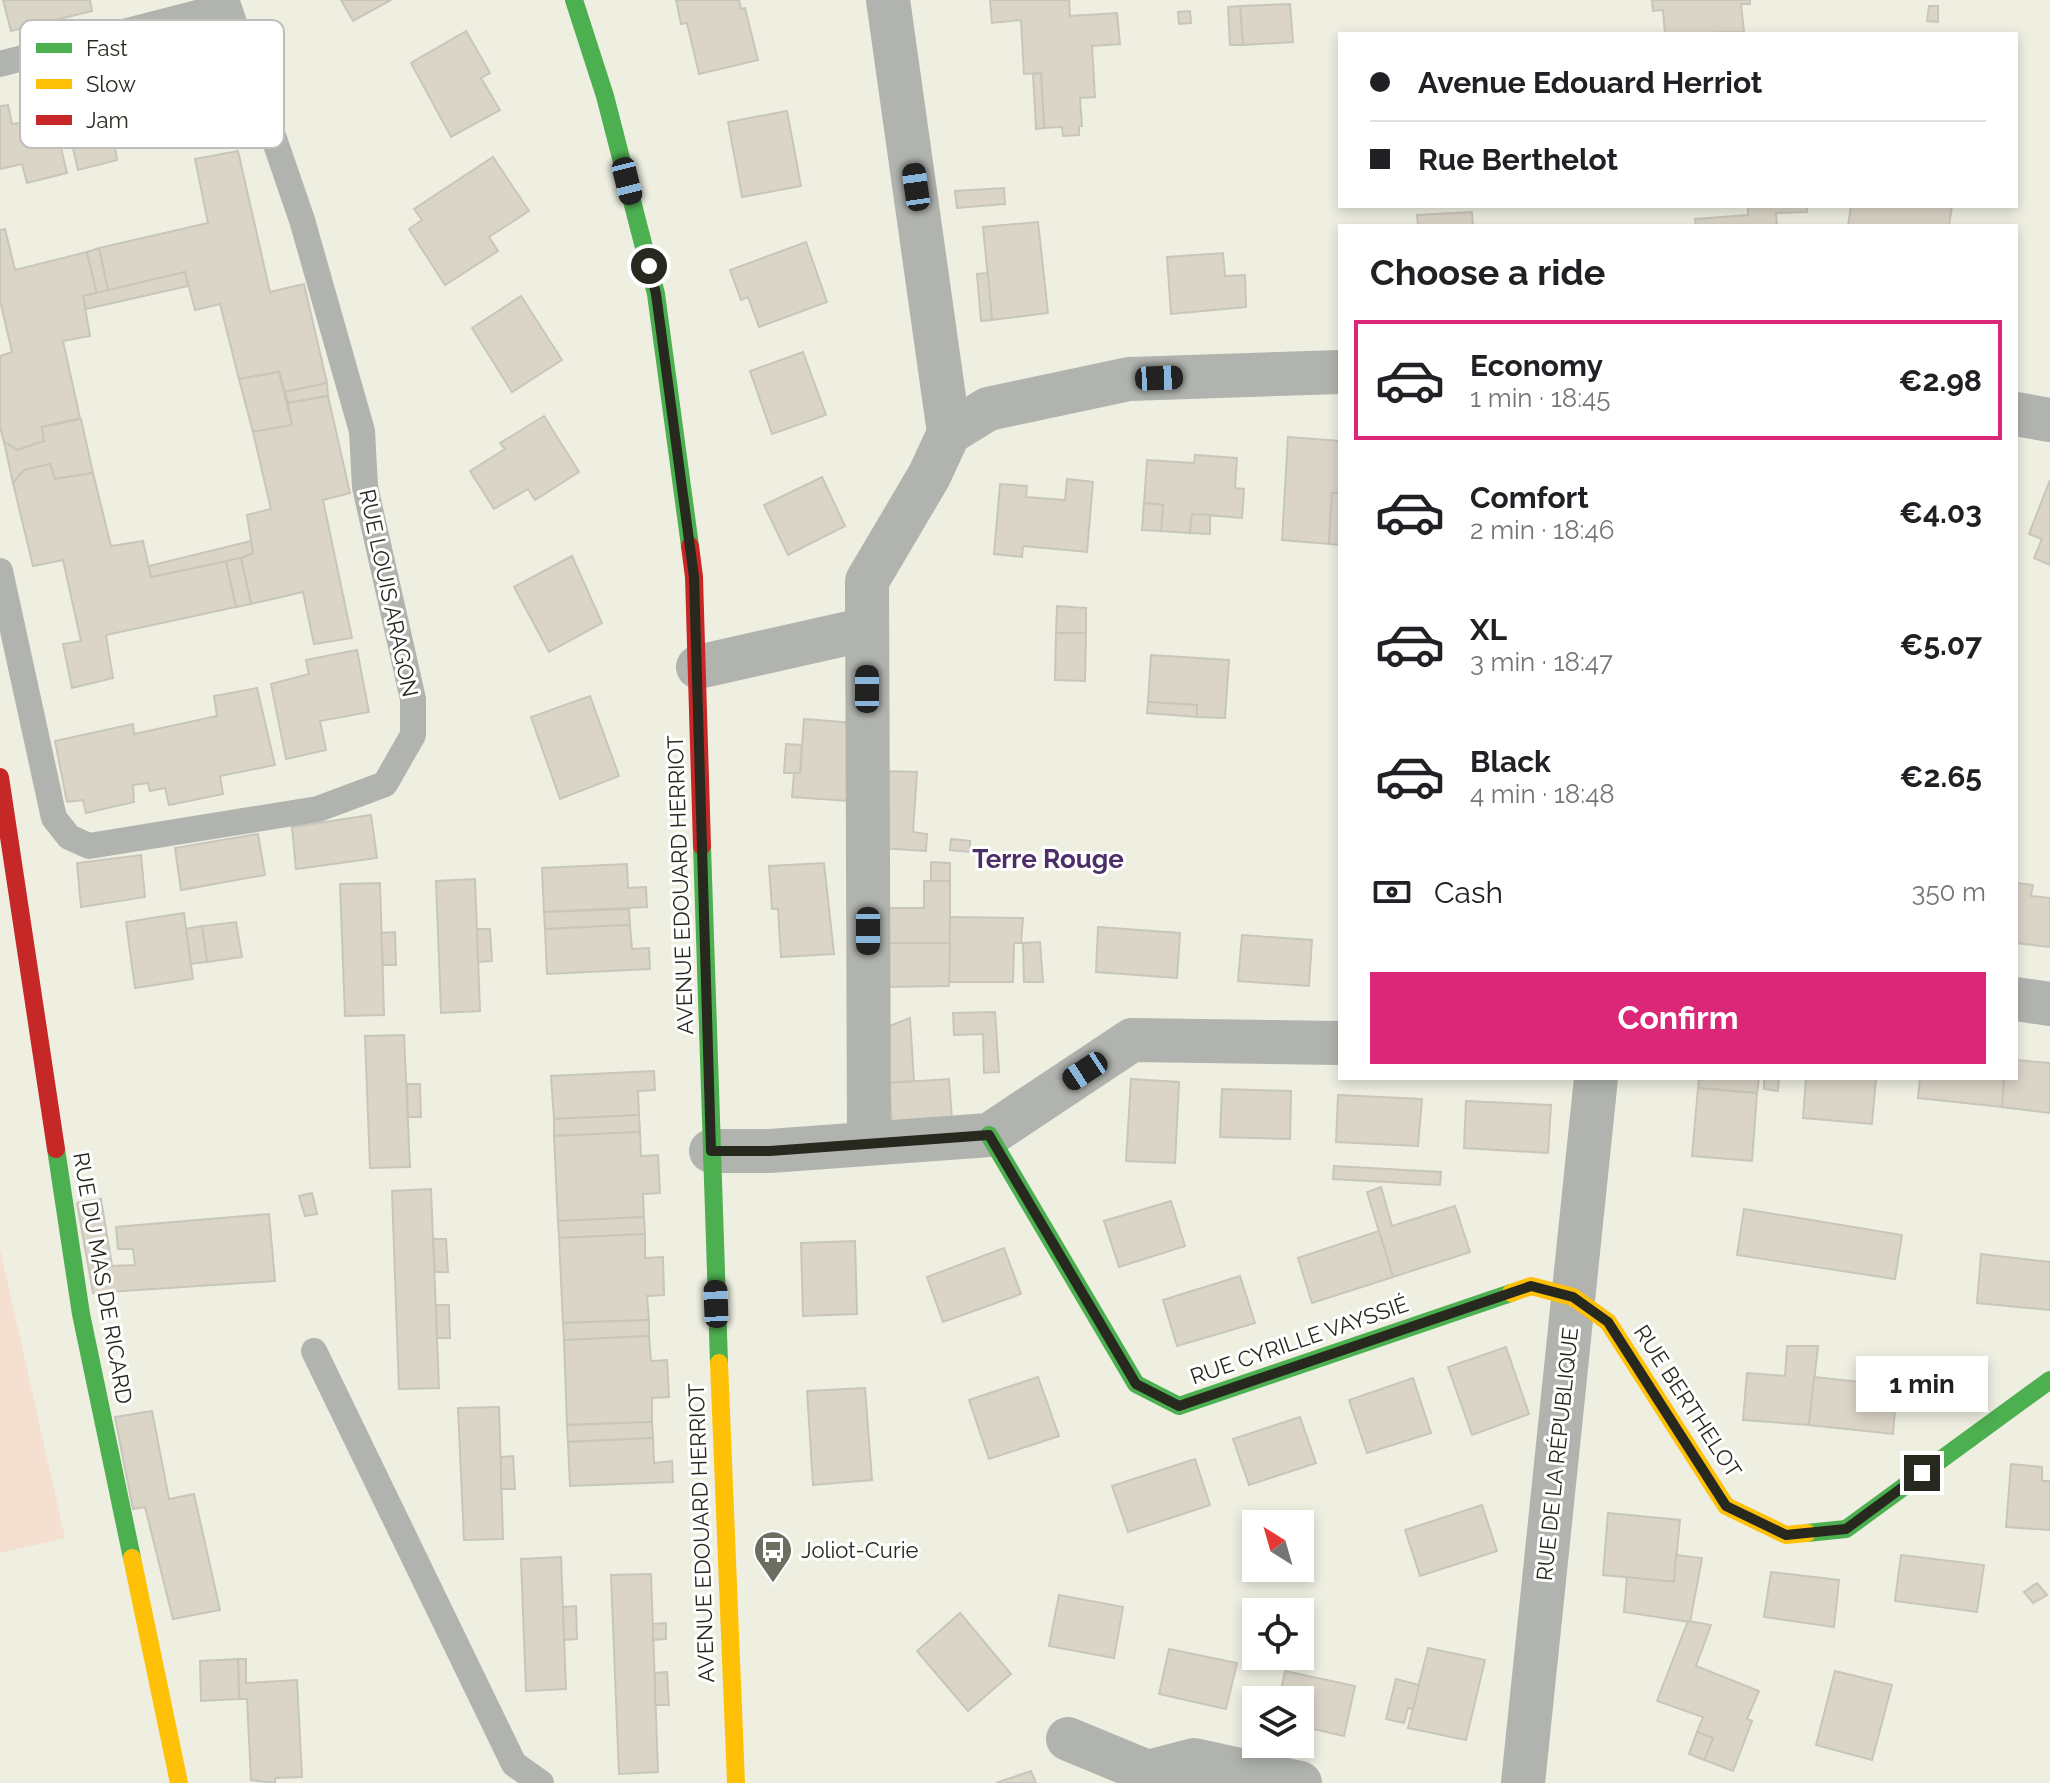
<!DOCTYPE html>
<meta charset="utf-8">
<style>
body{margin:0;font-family:Raleway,sans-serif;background:#f6f6f6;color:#202124;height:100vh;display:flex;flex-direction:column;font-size:30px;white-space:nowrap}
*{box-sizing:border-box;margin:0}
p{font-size:26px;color:#757577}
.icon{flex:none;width:44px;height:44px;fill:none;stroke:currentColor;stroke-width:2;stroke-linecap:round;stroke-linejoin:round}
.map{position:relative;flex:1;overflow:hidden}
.sheet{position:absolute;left:1338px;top:224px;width:680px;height:856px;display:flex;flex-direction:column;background:#fff;border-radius:0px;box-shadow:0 4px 12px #0003}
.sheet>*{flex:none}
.banner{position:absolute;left:1338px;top:32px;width:680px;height:176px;border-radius:0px;box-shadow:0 4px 12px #0003;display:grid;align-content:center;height:176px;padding:0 32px;background:#fff}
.needle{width:52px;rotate:323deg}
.tools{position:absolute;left:1242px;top:1510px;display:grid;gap:16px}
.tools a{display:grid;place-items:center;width:72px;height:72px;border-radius:0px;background:#fff;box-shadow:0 4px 12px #0003;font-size:40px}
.end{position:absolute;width:36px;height:36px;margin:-18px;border:10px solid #27281e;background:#fff;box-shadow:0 0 0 4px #fff}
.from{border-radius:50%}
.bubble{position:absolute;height:56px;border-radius:0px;background:#fff;box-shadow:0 4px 12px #0003;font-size:26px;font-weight:700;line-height:56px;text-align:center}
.car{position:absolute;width:24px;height:48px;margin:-24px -12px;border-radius:10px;box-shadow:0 0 6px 2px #0007;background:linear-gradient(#222 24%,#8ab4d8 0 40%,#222 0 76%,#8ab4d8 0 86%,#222 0)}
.banner b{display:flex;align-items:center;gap:28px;height:76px;font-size:30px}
.banner b+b{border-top:2px solid #e0e0e0}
.banner i{width:20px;height:20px;background:#202124}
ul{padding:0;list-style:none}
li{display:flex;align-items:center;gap:24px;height:120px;margin:0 16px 12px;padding:0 16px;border:4px solid transparent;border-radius:0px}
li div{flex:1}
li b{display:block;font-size:30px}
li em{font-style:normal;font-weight:700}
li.on{border-color:#db2777}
li>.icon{width:72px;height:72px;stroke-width:1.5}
h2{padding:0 32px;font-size:36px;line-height:96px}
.pay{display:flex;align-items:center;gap:20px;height:88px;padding:0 32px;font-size:30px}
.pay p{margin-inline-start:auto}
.primary-button{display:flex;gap:16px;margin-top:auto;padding:16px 32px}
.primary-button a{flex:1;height:92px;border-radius:0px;background:#db2777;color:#fff;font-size:32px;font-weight:700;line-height:92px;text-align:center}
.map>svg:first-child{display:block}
.green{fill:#f4dfd0}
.building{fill:#dad5c7;stroke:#c8c6bb;stroke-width:2}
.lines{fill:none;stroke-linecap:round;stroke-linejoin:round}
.lane{stroke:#b0b3ae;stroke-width:26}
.street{stroke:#b0b3ae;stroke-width:44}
.fast{stroke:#4caf50;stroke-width:18}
.slow{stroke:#ffc107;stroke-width:18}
.jam{stroke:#c62828;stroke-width:18}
.route{stroke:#27281e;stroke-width:10}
.labels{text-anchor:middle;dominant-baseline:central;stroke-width:6;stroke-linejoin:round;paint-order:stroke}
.street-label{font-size:22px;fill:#27281e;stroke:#fff}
.poi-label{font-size:22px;fill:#27281e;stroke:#fff;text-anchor:start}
.quarter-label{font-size:26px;font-weight:bold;fill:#4c2d67;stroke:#fff}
.key{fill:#fff;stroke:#bebebc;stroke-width:2}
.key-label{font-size:22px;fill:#27281e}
</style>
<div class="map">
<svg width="2050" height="1783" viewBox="0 0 2050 1783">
<rect width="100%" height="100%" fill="#eeefe1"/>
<!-- green -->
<polygon class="green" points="0,1249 65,1538 0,1553"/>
<!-- building -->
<g class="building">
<polygon points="3,0 90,0 92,11 11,31"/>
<polygon points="341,0 391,0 353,21"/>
<polygon points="676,0 739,0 741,9 745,8 758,60 699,74 687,23 681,24"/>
<polygon points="990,0 1069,0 1070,16 1117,13 1120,44 1092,46 1095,97 1080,98 1082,126 1079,126 1079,135 1063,136 1062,127 1044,128 1041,73 1024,74 1021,20 992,23"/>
<polygon points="1652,0 1750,0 1750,4 1741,4 1744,32 1665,34 1663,10 1653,11"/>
<polygon points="1290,4 1293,42 1243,45 1240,6"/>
<polygon points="1240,6 1243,45 1230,45 1228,7"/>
<polygon points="1929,6 1938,6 1938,22 1927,21"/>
<polygon points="1190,11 1191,23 1179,24 1178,12"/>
<polygon points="466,31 490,73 481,78 500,110 451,137 411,63"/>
<polygon points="163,52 167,67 184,65 196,124 114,141 117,160 78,170 60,92 87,87 92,104 105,101 102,84 118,78 114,64"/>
<polygon points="1041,73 1044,128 1036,129 1033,74"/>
<polygon points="49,97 67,173 27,183 22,164 0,169 0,106 8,105 12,124 26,122 22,102"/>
<polygon points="787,111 801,186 742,197 728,122"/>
<polygon points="238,151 270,292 304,284 327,383 285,392 279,372 239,379 220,304 195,310 185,272 108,291 99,248 208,223 195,159"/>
<polygon points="493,157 529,211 489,237 498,251 445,285 409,229 422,220 414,209"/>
<polygon points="1004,188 1005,204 957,208 955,191"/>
<polygon points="1748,206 1807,206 1807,212 1776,213 1777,226 1696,226 1695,219 1748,215"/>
<polygon points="1851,206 1952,206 1949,226 1848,226"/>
<polygon points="1472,212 1473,226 1418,226 1417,215"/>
<polygon points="1038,222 1048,313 992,320 983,227"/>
<polygon points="5,229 15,270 87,252 97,294 83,296 90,336 63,341 80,418 42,427 44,441 18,450 4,442 0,427 0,356 12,352 0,300 0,230"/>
<polygon points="806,242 827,302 759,327 748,297 741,300 730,270"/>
<polygon points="99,248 108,291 97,294 87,252"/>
<polygon points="1223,253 1225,276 1245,275 1246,307 1171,314 1167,257"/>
<polygon points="185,272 188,286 86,309 83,296"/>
<polygon points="988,273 992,320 981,321 977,274"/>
<polygon points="521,296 562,360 512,392 472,328"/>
<polygon points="803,352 826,415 772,434 750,371"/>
<polygon points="279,372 292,425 253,432 239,379"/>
<polygon points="327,383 328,396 288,403 285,392"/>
<polygon points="328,396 350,493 323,500 352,638 314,644 303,592 251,604 241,558 253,553 247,515 271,509 253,432 292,425 288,403"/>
<polygon points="544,416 579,472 535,500 528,489 494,509 470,471 505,449 500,443"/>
<polygon points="81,419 93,473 55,479 50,464 24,470 13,483 4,442 18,450 44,441 42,427"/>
<polygon points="1288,437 1340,441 1340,493 1332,493 1329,544 1282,540"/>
<polygon points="1195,455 1237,458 1235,488 1244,489 1242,518 1192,514 1190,533 1161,531 1163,505 1144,503 1147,460 1194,463"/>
<polygon points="50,464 55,479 93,473 111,546 143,541 151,577 226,561 236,607 106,635 113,678 72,688 63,644 81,641 63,560 33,566 13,483 24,470"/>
<polygon points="822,477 845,526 788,555 764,505"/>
<polygon points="1067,479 1093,482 1087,552 1023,546 1022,557 994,554 1000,484 1027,486 1026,497 1065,500"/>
<polygon points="2050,480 2050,565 2034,558 2042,539 2029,534"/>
<polygon points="1332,493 1340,493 1340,545 1329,544"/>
<polygon points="1144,503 1163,505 1161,531 1142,530"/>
<polygon points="1192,514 1210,515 1210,534 1190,533"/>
<polygon points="251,541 253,553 241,558 151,577 149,566"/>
<polygon points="572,556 602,623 549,652 514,587"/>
<polygon points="241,558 251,604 236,607 226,561"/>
<polygon points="1057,606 1086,608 1086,633 1056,633"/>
<polygon points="1056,633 1086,633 1085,681 1055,680"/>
<polygon points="357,650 369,712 320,721 326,750 286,759 271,684 309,674 306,660"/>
<polygon points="1151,655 1229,660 1225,718 1197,717 1197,705 1148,702"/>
<polygon points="257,688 275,765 220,776 223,794 169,805 165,788 150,791 148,783 133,785 134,802 86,813 83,800 67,802 55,741 133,724 134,734 217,716 214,696"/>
<polygon points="590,696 619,776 560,799 531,717"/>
<polygon points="1148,702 1197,705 1197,717 1147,713"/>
<polygon points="804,719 855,723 849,801 792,797 794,773 800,773"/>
<polygon points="786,744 802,745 800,773 784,773"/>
<polygon points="884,771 917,772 913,832 927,834 926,851 880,848"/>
<polygon points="371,815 377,858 296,869 292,827"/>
<polygon points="258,834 265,875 181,890 175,848"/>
<polygon points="951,839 970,841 970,852 950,850"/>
<polygon points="141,855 145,897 81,907 77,863"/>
<polygon points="931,862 950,863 950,881 931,881"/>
<polygon points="824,863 834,954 781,957 778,909 772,909 769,866"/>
<polygon points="627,864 628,888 646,887 647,907 544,912 542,868"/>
<polygon points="475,879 480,1011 441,1013 436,881"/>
<polygon points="924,881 950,881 950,943 886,943 885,908 924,908"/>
<polygon points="380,883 384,1015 345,1016 340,884"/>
<polygon points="2016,883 2033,885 2031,896 2050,898 2050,947 2016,943"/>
<polygon points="629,909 630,925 545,929 544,912"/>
<polygon points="184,913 193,979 135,988 126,922"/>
<polygon points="950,917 1023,918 1021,943 1014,943 1013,982 949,982"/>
<polygon points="236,922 242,957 207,962 202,926"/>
<polygon points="630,925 632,949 649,948 650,969 547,974 545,929"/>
<polygon points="202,926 207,962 191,964 186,929"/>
<polygon points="1098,927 1180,933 1177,978 1096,972"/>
<polygon points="477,929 490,929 492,961 478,962"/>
<polygon points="395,932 396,965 383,965 381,933"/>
<polygon points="1242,935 1312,940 1309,986 1238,981"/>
<polygon points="1040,942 1043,982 1024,982 1023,943"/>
<polygon points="886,943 950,943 949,986 886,987"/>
<polygon points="995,1012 999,1072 984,1073 983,1034 954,1035 953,1013"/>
<polygon points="910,1018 914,1081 889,1083 882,1029"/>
<polygon points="404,1035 410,1167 370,1168 365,1036"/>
<polygon points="2016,1060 2050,1063 2050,1113 2002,1107 2004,1078 2016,1078"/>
<polygon points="654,1071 655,1090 638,1091 639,1115 554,1119 551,1076"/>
<polygon points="1699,1078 1759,1078 1757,1093 1698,1088"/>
<polygon points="1764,1078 1779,1078 1778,1091 1764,1089"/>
<polygon points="1806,1078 1876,1078 1872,1124 1803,1118"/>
<polygon points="1920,1078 2004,1078 2002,1107 1918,1098"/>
<polygon points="949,1079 952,1119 892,1125 889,1083"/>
<polygon points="1131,1079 1179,1082 1175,1163 1126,1161"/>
<polygon points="407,1084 420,1084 421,1117 408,1117"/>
<polygon points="1698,1088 1757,1093 1752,1161 1692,1156"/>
<polygon points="1222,1089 1291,1091 1290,1139 1220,1137"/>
<polygon points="1338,1095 1422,1099 1418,1146 1336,1142"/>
<polygon points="1466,1101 1551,1105 1548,1153 1464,1148"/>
<polygon points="639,1115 640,1132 554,1136 554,1119"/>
<polygon points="640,1132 641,1156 658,1155 660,1193 643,1194 644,1217 558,1221 554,1136"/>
<polygon points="1334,1166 1441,1172 1440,1185 1333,1179"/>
<polygon points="1381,1187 1392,1226 1455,1206 1470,1252 1393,1277 1367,1192"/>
<polygon points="431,1189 439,1388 399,1389 392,1191"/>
<polygon points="312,1193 317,1214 305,1216 299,1196"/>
<polygon points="101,1199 112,1266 135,1265 133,1249 118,1249 116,1227 269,1214 275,1281 93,1293 77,1203"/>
<polygon points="1171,1201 1185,1246 1119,1267 1104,1221"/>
<polygon points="1744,1209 1902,1235 1895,1279 1737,1255"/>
<polygon points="644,1217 645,1234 559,1238 558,1221"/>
<polygon points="1379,1231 1393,1277 1312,1303 1298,1258"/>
<polygon points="645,1234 645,1258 663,1257 664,1295 647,1296 649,1320 563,1323 559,1238"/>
<polygon points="433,1239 446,1239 448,1272 435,1272"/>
<polygon points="855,1241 857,1314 803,1316 801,1243"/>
<polygon points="1004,1248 1021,1294 943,1322 927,1277"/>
<polygon points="1981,1254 2050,1262 2050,1310 1977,1303"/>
<polygon points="1240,1276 1255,1323 1177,1346 1163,1300"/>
<polygon points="436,1305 449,1305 450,1338 437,1338"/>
<polygon points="649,1320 649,1336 564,1340 563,1323"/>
<polygon points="649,1336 651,1361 667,1360 669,1397 652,1398 652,1422 567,1425 564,1340"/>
<polygon points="1787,1346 1818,1346 1809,1425 1743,1420 1747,1373 1785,1376"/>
<polygon points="1506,1347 1529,1414 1472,1435 1448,1367"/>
<polygon points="1038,1377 1059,1436 989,1459 969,1400"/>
<polygon points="1814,1377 1897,1386 1893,1434 1809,1425"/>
<polygon points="1413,1378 1431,1433 1367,1453 1349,1400"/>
<polygon points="865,1388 872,1480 813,1485 807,1391"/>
<polygon points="499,1407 503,1539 464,1540 458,1408"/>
<polygon points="152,1411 169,1499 194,1494 220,1610 173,1619 145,1507 133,1509 115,1417"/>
<polygon points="1300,1417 1316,1463 1249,1485 1233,1439"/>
<polygon points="652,1422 653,1438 568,1442 567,1425"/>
<polygon points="653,1438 654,1463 672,1461 673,1482 570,1486 568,1442"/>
<polygon points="513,1456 515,1489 501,1489 501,1457"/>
<polygon points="1195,1459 1210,1505 1128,1532 1112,1486"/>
<polygon points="2011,1464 2042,1467 2042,1481 2050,1481 2050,1530 2006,1527"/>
<polygon points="1482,1505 1497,1551 1420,1576 1405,1530"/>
<polygon points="1608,1513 1680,1520 1674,1582 1603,1575"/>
<polygon points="1676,1555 1702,1558 1690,1622 1624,1612 1627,1577 1674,1582"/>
<polygon points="1901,1555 1984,1565 1977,1612 1895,1601"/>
<polygon points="561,1557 566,1689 526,1691 521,1559"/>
<polygon points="1771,1572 1839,1580 1834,1627 1764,1617"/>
<polygon points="651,1574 658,1772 619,1774 611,1575"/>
<polygon points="2037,1583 2047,1595 2033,1603 2024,1592"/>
<polygon points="1059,1595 1123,1607 1114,1658 1049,1646"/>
<polygon points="576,1606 577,1639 564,1640 563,1607"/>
<polygon points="960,1613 1011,1674 968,1711 917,1651"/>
<polygon points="1688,1621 1711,1625 1696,1666 1759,1691 1747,1719 1752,1721 1733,1771 1704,1760 1713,1738 1697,1732 1703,1717 1657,1701"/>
<polygon points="666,1623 666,1639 653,1640 653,1624"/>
<polygon points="1428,1648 1485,1660 1466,1740 1408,1728"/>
<polygon points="1169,1649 1237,1663 1226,1709 1159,1694"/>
<polygon points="238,1659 246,1659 246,1683 297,1680 302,1777 275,1778 275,1783 251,1780 247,1699 239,1699"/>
<polygon points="238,1659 239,1699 201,1701 200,1661"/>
<polygon points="1285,1671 1355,1686 1344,1736 1300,1726 1300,1700 1279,1700"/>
<polygon points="1835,1671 1892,1685 1872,1760 1816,1745"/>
<polygon points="667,1672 669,1705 655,1705 655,1673"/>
<polygon points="1396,1679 1419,1685 1413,1709 1408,1708 1404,1723 1386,1719"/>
<polygon points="1697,1732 1713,1738 1704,1760 1689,1754"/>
<polygon points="1031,1771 1036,1783 996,1783"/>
</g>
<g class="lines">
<!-- lane -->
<g class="lane">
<polyline points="0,64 228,5 302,220 362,431 365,487 413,699 413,735 385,784 318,809 89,846 69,837 54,818 0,571"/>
<polyline points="314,1351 514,1764 541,1783"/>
</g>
<!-- street -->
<g class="street">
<polyline points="2016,414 2050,420"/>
<polyline points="949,433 988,409 1129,379 1340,372"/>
<polyline points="698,667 867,629"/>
<polyline points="2016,999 2050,1004"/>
<polyline points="869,1142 867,581 929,476 949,433 888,0"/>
<polyline points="711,1151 770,1151 989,1135 1132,1040 1340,1043"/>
<polyline points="1068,1739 1148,1772 1194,1760 1300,1783"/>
<polyline points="1523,1783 1596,1078"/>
</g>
<!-- fast -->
<g class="fast">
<polyline points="574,0 605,96 656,294 690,546"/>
<polyline points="702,846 719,1363"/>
<polyline points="989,1135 1136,1384 1179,1406 1511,1293"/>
<polyline points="56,1149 81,1314 132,1558"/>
<polyline points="1807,1533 1846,1529 2050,1380"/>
</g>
<!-- slow -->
<g class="slow">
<polyline points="1511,1293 1531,1286 1573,1297 1608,1322 1726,1506 1786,1535 1807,1533"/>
<polyline points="719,1363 736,1783"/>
<polyline points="132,1558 179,1783"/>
</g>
<!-- jam -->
<g class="jam">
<polyline points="690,546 694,577 702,846"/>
<polyline points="0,777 56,1149"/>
</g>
</g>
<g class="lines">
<!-- route -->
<polyline class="route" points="649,266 656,294 694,577 711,1151 770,1151 989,1135 1136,1384 1179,1406 1531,1286 1573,1297 1608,1322 1726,1506 1786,1535 1846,1529 1922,1473"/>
</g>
<!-- icons -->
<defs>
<symbol id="bus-pin" viewBox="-11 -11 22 30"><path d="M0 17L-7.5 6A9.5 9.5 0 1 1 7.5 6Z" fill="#6d6e62" stroke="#fff"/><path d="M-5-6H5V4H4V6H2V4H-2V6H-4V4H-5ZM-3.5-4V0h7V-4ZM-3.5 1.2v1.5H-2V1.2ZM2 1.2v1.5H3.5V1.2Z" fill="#fff"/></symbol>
</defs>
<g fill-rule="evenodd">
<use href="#bus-pin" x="751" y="1528" width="44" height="60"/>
</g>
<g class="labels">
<!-- street labels -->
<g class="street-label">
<text transform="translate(389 593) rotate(78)">RUE LOUIS ARAGON</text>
<text transform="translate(680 885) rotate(-92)">AVENUE EDOUARD HERRIOT</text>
<text transform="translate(103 1278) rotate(80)">RUE DU MAS DE RICARD</text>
<text transform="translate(1299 1340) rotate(-19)">RUE CYRILLE VAYSSIÉ</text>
<text transform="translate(1688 1401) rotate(57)">RUE BERTHELOT</text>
<text transform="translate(1557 1454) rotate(-84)">RUE DE LA RÉPUBLIQUE</text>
<text transform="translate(701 1533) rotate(-92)">AVENUE EDOUARD HERRIOT</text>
</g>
<!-- poi labels -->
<g class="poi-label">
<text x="801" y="1550">Joliot-Curie</text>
</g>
<!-- quarter labels -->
<g class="quarter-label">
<text x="1048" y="859">Terre Rouge</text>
</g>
</g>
<!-- legend -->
<rect x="20" y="20" width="264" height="128" rx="12" class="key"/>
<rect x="36" y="43" width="36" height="10" fill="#4caf50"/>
<rect x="36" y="79" width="36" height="10" fill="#ffc107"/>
<rect x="36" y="115" width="36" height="10" fill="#c62828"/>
<g class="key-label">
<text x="86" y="56">Fast</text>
<text x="86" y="92">Slow</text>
<text x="86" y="128">Jam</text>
</g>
</svg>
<div class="tools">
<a><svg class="needle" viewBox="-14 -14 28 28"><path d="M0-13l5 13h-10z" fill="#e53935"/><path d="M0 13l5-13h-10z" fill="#757577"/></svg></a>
<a><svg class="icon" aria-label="locate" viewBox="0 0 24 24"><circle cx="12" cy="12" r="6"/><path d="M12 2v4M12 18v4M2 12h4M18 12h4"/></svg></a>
<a><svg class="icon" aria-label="layers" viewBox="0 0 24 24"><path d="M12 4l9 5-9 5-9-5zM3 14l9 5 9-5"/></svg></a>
</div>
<i class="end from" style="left:649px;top:266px"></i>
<i class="end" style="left:1922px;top:1473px"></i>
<div class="bubble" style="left:1856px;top:1356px;width:132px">1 min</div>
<i class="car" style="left:627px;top:181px;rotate:166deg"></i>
<i class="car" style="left:916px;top:187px;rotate:352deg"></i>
<i class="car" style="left:1159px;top:378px;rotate:88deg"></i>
<i class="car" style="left:867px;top:689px;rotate:0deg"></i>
<i class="car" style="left:868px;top:931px;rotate:180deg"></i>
<i class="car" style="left:1085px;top:1071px;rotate:237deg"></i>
<i class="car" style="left:716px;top:1304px;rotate:358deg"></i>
<div class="banner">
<b><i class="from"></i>Avenue Edouard Herriot</b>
<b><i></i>Rue Berthelot</b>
</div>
<section class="sheet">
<h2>Choose a ride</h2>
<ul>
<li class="on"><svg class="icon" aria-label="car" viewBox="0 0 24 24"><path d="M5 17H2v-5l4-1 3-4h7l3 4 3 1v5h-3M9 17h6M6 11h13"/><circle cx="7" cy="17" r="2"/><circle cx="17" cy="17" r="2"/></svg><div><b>Economy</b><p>1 min · 18:45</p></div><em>€2.98</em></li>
<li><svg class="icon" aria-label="car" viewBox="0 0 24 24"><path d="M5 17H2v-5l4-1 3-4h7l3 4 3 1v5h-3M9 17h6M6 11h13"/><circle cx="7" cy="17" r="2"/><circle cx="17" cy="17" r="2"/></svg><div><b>Comfort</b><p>2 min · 18:46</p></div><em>€4.03</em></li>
<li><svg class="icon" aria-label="car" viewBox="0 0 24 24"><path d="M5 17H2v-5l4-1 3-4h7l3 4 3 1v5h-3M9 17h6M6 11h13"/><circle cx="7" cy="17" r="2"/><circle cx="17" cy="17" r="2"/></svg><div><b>XL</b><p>3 min · 18:47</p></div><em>€5.07</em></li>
<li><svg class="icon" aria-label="car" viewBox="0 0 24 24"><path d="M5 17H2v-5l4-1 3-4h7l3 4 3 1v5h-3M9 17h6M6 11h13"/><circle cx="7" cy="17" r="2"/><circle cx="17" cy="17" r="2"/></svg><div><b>Black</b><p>4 min · 18:48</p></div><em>€2.65</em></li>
</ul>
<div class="pay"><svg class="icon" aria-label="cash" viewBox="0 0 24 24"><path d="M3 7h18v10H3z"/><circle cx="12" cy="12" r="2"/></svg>Cash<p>350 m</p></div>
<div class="primary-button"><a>Confirm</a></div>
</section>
</div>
